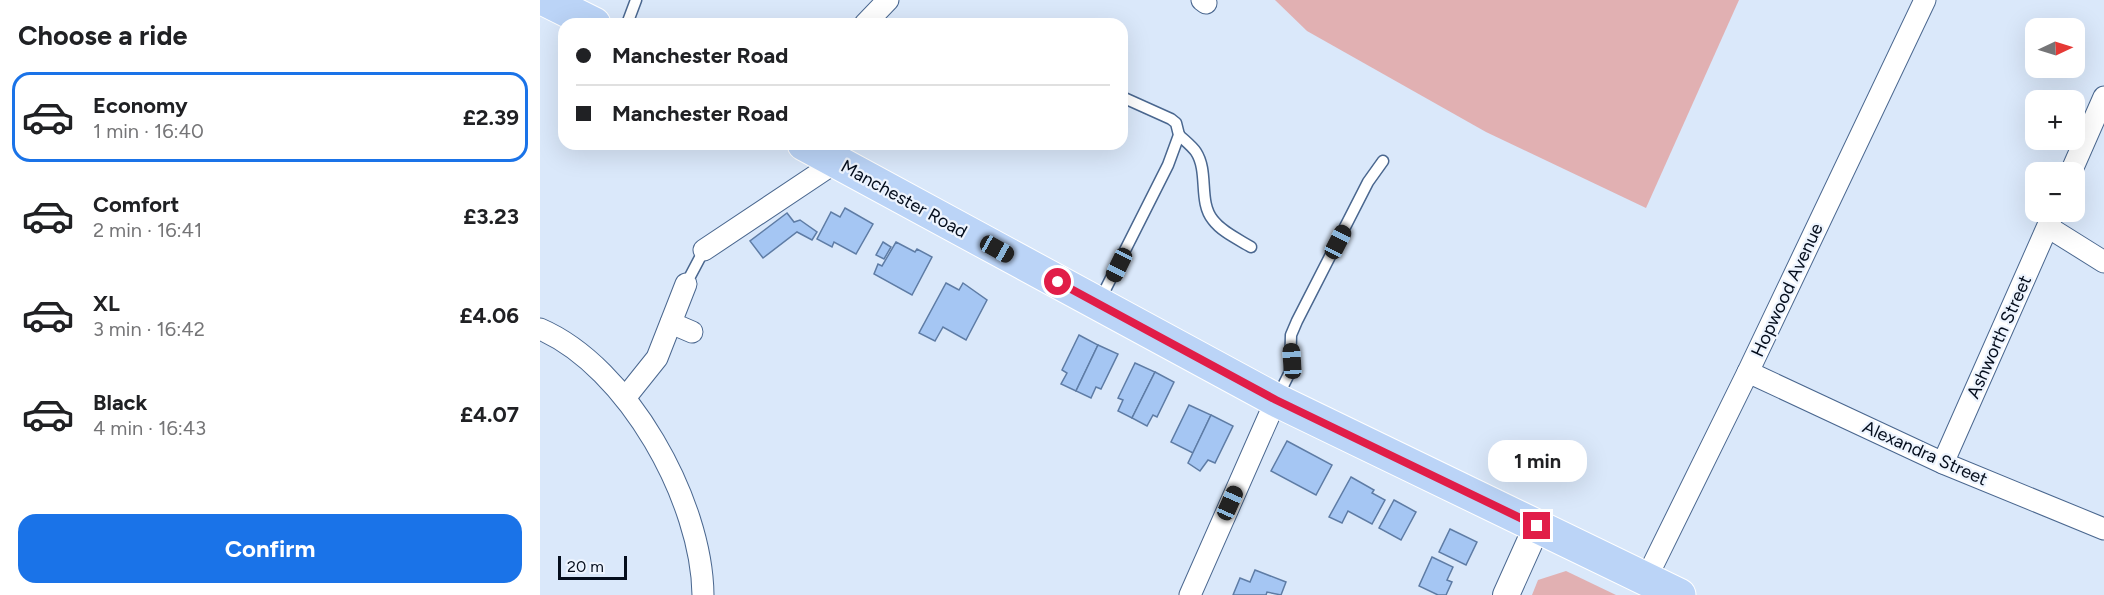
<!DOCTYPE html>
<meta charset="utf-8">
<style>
body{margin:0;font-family:Figtree,sans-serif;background:#f6f6f6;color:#202124;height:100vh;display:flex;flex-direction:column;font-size:22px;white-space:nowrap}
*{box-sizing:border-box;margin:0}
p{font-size:20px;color:#757577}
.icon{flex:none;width:33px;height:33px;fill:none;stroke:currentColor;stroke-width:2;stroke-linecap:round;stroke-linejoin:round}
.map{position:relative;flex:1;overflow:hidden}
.panel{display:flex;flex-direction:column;background:#fff;width:540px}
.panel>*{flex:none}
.banner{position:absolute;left:18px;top:18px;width:570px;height:132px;border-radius:18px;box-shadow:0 6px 24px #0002;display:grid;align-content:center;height:132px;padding:0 18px;background:#fff}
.needle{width:39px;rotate:86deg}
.controls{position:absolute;left:1485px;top:18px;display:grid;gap:12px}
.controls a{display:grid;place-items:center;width:60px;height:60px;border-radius:12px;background:#fff;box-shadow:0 6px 24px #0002;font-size:30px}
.scale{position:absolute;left:18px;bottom:15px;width:69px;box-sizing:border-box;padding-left:6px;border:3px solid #040d1c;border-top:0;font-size:16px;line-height:21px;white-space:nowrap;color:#040d1c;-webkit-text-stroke:4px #edf4fe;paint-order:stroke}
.end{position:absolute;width:27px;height:27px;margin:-14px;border:8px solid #e11d48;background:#fff;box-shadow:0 0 0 3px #fff}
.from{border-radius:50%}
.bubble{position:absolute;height:42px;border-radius:18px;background:#fff;box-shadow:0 6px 24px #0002;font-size:20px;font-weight:700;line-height:42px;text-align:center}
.car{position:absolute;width:18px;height:36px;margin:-18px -9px;border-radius:8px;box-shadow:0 0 4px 2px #0007;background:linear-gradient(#222 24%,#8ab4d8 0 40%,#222 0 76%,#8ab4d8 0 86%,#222 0)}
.banner b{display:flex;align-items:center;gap:21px;height:57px;font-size:22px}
.banner b+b{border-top:2px solid #e0e0e0}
.banner i{width:15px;height:15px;background:#202124}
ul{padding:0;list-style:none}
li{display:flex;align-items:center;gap:18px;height:90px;margin:0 12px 9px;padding:0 6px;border:3px solid transparent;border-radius:18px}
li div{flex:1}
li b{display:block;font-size:22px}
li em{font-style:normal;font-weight:700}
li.on{border-color:#1a73e8}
li>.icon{width:54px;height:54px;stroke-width:1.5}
h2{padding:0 18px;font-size:27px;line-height:72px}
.action{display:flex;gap:12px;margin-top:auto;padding:12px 18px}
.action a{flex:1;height:69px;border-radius:18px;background:#1a73e8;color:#fff;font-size:24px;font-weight:700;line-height:69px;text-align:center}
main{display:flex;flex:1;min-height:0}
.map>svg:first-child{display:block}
.green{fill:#e1b0b2}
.building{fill:#a5c6f3;stroke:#5e7ca5;stroke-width:1.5}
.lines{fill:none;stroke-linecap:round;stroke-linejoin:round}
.service-casing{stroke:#4a678f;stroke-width:13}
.minor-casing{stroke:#4a678f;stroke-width:23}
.tertiary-casing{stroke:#4a678f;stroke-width:28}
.primary-casing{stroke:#fff;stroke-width:35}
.service{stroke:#fff;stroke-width:10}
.minor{stroke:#fff;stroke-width:21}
.tertiary{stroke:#fff;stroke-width:26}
.primary{stroke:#bbd4f7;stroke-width:33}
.route{stroke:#e11d48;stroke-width:8}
.labels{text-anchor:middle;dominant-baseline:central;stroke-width:4.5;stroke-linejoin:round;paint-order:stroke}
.street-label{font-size:18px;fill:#040d1c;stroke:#edf4fe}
</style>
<main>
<section class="panel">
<h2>Choose a ride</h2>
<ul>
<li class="on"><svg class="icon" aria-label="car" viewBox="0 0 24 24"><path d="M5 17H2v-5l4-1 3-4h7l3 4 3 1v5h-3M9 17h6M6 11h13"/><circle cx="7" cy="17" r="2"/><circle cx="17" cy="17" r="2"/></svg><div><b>Economy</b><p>1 min · 16:40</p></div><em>£2.39</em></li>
<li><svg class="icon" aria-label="car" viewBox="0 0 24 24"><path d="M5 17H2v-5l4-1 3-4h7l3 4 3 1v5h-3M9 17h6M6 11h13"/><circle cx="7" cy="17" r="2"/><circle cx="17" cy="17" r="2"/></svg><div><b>Comfort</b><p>2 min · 16:41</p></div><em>£3.23</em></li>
<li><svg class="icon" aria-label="car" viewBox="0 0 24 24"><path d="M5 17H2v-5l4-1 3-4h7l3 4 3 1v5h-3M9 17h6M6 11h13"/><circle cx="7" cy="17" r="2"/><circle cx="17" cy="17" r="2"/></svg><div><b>XL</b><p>3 min · 16:42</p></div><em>£4.06</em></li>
<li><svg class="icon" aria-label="car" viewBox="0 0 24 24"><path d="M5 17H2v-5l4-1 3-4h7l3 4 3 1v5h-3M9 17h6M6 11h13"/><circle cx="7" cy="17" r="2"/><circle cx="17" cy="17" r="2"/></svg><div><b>Black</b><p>4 min · 16:43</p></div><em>£4.07</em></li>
</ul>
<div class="action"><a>Confirm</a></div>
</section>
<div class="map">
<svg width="1564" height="595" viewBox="0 0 1564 595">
<rect width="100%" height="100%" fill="#dae8fa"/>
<!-- green -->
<g class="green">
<polygon points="735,0 1199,0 1106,208 946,132 767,31"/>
<polygon points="1026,571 1076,595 992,595 998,580"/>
</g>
<!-- building -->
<g class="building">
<polygon points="305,208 333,224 316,254 294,242 292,247 277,239 291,212 300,217"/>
<polygon points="247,213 254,222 260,220 277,232 272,240 257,232 223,258 210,241"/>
<polygon points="343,242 351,247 344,259 336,255"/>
<polygon points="356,242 375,252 377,249 392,257 372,295 334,274 338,264 342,266"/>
<polygon points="406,283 419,290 423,283 447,300 426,340 403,327 395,341 379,333"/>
<polygon points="539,335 558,345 536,391 521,384 527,373 522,370"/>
<polygon points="558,345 578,354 561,389 556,387 551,398 536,391"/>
<polygon points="595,363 615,372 592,418 578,411 583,400 578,398"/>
<polygon points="615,372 634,382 617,417 613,415 607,426 592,418"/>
<polygon points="649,405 671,415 653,453 631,442"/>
<polygon points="671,415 693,426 675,463 668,460 660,471 648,463"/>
<polygon points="747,441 792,465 776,495 731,471"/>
<polygon points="811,477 834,490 832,493 845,500 832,524 808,511 802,523 789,517"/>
<polygon points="854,500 876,512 861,540 839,528"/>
<polygon points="910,529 937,542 926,565 899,552"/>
<polygon points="892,557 913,567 907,580 912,582 906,595 898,595 879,586"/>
<polygon points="715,570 746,582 741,595 727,592 726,595 693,595 700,578 710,582"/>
</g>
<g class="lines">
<defs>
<g id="service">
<polyline points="87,24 96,0"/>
<path d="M639 135C644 140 652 146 656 152 669 172 658 202 673 220 682 232 698 239 711 247"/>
<polyline points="146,284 164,250"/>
<polyline points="559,302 628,165 639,135 636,123 631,119 582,97"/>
<polyline points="737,398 750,372 751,335 757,321 828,182 843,161"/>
</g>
<g id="minor">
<polyline points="662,0 666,3"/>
<polyline points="325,24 348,0"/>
<polyline points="1531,172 1564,97"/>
<polyline points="1508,227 1564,262"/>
<polyline points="164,250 296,162"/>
<polyline points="131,323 152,332"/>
<path d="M0 329C88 367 162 501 163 595"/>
<polyline points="1208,372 1403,463 1564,529"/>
<polyline points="85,398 117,358 146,284"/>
<polyline points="1403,463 1514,212"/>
<polyline points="1106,579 1208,372 1385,0"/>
<polyline points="650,595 736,400"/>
</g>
<polyline id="tertiary" points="966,595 997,526"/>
<g id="primary">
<polyline points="6,0 54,24"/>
<polyline points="264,144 736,400 1139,595"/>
</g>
</defs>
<!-- service casing -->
<use href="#service" class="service-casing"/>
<!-- minor casing -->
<use href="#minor" class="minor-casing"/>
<!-- tertiary casing -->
<use href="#tertiary" class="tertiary-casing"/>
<!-- primary casing -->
<use href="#primary" class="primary-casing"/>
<!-- service -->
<use href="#service" class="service"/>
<!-- minor -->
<use href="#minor" class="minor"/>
<!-- tertiary -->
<use href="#tertiary" class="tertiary"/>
<!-- primary -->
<use href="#primary" class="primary"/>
</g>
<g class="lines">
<!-- route -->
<polyline class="route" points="518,282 736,400 997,526"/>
</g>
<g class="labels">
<!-- street labels -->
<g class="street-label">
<text transform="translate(364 199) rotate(29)">Manchester Road</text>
<text transform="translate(1247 290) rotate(-65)">Hopwood Avenue</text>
<text transform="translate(1459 337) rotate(-66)">Ashworth Street</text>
<text transform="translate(1385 453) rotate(24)">Alexandra Street</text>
</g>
</g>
</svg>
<div class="controls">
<a><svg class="needle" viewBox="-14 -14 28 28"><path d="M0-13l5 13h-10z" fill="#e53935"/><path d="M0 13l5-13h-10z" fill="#757577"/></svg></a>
<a>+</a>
<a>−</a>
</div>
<div class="scale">20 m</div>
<i class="end from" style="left:518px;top:282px"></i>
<i class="end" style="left:997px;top:526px"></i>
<div class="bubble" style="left:948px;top:440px;width:99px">1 min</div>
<i class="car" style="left:798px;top:242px;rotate:27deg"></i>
<i class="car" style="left:457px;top:249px;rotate:119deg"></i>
<i class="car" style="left:579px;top:265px;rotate:206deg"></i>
<i class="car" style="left:752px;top:361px;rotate:356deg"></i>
<i class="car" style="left:690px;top:503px;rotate:24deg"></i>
<div class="banner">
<b><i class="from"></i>Manchester Road</b>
<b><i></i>Manchester Road</b>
</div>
</div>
</main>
